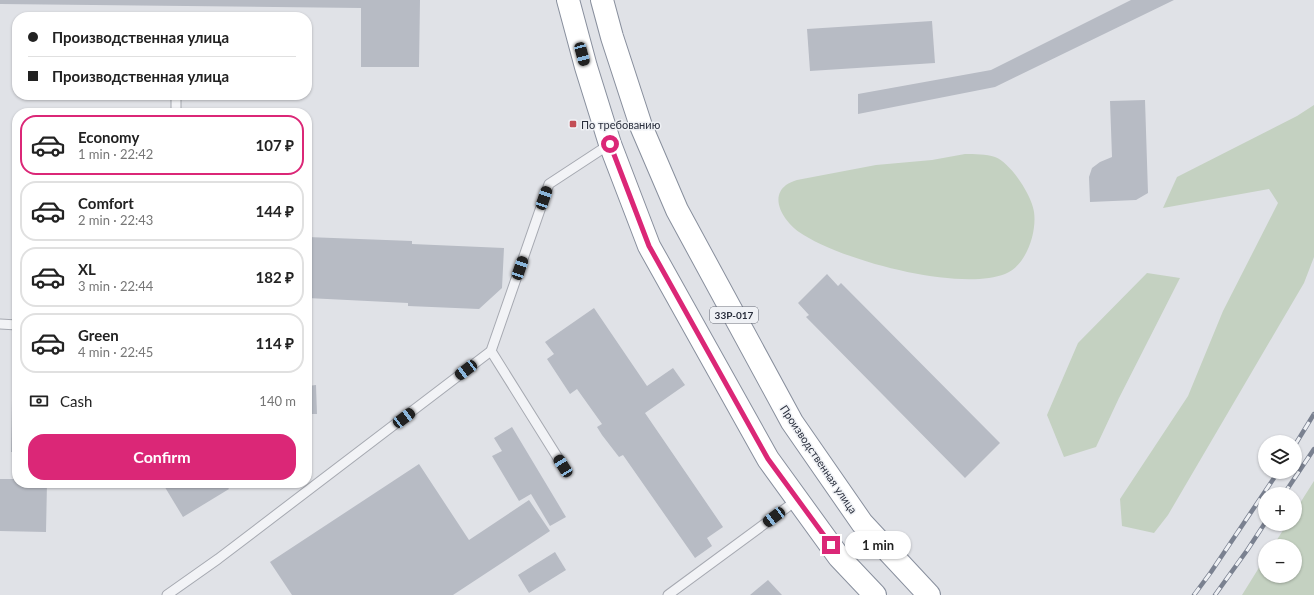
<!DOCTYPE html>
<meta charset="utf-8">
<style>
body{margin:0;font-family:Lato,sans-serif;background:#f2f2f2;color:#222;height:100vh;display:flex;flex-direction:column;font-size:15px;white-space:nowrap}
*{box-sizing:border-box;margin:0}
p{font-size:13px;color:#767676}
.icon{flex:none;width:22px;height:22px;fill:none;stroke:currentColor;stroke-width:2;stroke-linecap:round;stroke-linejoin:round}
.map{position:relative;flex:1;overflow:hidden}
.drawer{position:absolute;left:12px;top:108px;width:300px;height:380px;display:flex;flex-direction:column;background:#fff;border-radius:16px;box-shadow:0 1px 3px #0004}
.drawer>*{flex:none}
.guide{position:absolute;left:12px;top:12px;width:300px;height:88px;border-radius:16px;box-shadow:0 1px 3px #0004;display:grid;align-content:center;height:88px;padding:0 16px;background:#fff}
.buttons{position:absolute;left:1258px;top:435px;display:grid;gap:8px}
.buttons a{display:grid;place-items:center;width:44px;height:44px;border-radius:50%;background:#fff;box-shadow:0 1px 3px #0004;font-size:20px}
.end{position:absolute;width:18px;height:18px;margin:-9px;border:5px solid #db2777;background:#fff;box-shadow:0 0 0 2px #fff}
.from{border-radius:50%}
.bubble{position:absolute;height:28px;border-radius:14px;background:#fff;box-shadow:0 1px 3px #0004;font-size:13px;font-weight:700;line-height:28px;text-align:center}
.car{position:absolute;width:12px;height:24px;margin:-12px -6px;border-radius:5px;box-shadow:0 0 3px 1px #0007;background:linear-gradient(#222 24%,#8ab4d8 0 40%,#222 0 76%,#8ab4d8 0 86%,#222 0)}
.guide b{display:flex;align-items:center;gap:14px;height:38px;font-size:15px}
.guide b+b{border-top:1px solid #e0e0e0}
.guide i{width:10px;height:10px;background:#222}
ul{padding:7px 0 0;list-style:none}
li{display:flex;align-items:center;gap:12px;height:60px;margin:0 8px 6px;padding:0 8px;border:2px solid #e0e0e0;border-radius:16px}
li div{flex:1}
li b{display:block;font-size:15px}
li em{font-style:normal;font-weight:700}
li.current{border-color:#db2777}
li>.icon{width:36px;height:36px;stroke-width:1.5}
.pay{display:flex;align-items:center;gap:10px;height:44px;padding:0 16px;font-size:15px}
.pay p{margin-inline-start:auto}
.button{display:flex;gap:8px;margin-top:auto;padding:8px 16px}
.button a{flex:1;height:46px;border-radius:16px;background:#db2777;color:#fff;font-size:16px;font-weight:700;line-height:46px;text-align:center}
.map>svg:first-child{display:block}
.green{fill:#c4d1c1}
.building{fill:#b7bbc4}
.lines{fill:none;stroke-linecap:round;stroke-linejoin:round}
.lane-casing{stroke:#a6a9b1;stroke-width:11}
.highway-casing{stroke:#888f9d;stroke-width:24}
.lane{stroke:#f2f3f6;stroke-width:9}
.highway{stroke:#fff;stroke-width:22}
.rail-casing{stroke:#7a8190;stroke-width:4.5}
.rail{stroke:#eff1f5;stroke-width:3;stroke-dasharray:9;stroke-linecap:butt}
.route{stroke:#db2777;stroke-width:5}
.poi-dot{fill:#c34e56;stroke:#eff1f5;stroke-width:1.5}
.labels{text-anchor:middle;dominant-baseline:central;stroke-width:3;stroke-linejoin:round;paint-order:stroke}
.shield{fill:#eff1f5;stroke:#656974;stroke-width:1}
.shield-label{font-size:10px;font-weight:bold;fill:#2a2f3d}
.poi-label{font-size:11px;fill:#2a2f3d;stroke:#eff1f5;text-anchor:start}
.street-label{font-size:11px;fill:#2a2f3d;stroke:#eff1f5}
</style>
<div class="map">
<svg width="1314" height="595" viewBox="0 0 1314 595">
<rect width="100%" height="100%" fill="#e0e2e7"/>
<!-- green -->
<g class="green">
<polygon points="1314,105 1314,257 1304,283 1168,515 1154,533 1122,526 1120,499 1188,396 1223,311 1278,203 1269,189 1163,208 1177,177 1297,116"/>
<path d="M965 154C975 154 986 154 995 157 1011 163 1032 196 1034 212 1037 233 1026 266 1005 274 959 292 839 260 799 232 786 223 768 199 786 185 789 183 793 181 797 180L876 165 932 160Z"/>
<polygon points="1147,273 1180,278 1119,398 1096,447 1064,457 1047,415 1078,343"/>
<polygon points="1314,481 1314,595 1242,595 1265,558 1265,576 1295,576 1295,546 1273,546 1287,524 1295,524 1295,511"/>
</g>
<!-- building -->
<g class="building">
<polygon points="0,0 420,0 419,67 361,67 361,8 0,4"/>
<polygon points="1131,0 1174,0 995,87 858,114 858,94 991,70"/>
<polygon points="932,21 935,63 810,71 807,29"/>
<polygon points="1145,100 1148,193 1136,200 1090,202 1089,177 1092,168 1100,162 1112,157 1110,101"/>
<polygon points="307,237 412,241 412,244 504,248 502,288 479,309 408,306 408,303 307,298"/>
<polygon points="16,255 17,255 17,284 15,282"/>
<polygon points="827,274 838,286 841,283 1000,443 965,478 806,317 809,315 798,303"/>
<polygon points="594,308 647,386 673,368 685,385 645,413 723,527 707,538 712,546 695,558 623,455 619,457 602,435 597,427 602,424 577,389 570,394 547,359 554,354 545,342"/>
<polygon points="13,347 17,347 17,452 11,452"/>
<polygon points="316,385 317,414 307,414 307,386"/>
<polygon points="512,427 566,517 550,526 531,494 519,501 492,456 502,451 494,438"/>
<polygon points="419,464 469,540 529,500 550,531 453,595 292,595 270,562"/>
<polygon points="0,479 17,479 17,483 47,483 46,532 0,531"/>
<polygon points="165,483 225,483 229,489 183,517 163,484"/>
<polygon points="555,552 566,570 529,593 518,575"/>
<polygon points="768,580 782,595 750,595"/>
</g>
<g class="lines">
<defs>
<g id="lane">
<polyline points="176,113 176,95"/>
<polyline points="0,324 17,325"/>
<polyline points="491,351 563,466"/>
<polyline points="167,595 218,559 491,351 549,184 610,144"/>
<polyline points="668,595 797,500"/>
</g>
<g id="highway">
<polyline points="568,0 586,67 610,144 649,246 768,459 839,557 875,595"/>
<polyline points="602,0 612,37 641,126 677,210 792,422 862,523 929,595"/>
</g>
</defs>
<!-- lane casing -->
<use href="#lane" class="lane-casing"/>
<!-- highway casing -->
<use href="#highway" class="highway-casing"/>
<!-- lane -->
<use href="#lane" class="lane"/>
<!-- highway -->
<use href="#highway" class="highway"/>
<defs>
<g id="rail">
<polyline points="1295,445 1314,414"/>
<polyline points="1284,494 1314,449"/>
<polyline points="1194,595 1211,572 1278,472"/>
<polyline points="1215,595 1248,549 1265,523"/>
</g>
</defs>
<!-- rail casing -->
<use href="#rail" class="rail-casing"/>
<!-- rail -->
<use href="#rail" class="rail"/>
</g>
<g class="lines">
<!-- route -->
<polyline class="route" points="610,144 649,246 768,459 831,545"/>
</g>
<!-- markers -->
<rect class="poi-dot" x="569" y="120" width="8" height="8" rx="2"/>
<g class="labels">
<!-- shield labels -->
<rect class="shield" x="710" y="307" width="48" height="16" rx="3"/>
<g class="shield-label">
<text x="734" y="315">33Р-017</text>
</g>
<!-- poi labels -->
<g class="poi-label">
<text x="581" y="124">По требованию</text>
</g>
<!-- street labels -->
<g class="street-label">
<text transform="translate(819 459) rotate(56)">Производственная улица</text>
</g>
</g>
</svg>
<div class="buttons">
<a><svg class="icon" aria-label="layers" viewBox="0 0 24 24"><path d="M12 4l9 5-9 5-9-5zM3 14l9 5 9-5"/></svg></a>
<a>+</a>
<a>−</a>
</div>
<i class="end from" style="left:610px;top:144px"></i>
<i class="end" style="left:831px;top:545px"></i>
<div class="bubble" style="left:845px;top:531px;width:66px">1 min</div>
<i class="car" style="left:582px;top:54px;rotate:165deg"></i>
<i class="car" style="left:544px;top:198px;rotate:19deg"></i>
<i class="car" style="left:520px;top:268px;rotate:19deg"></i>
<i class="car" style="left:466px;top:370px;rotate:233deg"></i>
<i class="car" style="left:404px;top:418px;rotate:53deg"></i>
<i class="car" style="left:563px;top:466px;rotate:328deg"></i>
<i class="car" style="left:774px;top:517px;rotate:233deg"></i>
<div class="guide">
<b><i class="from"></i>Производственная улица</b>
<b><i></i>Производственная улица</b>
</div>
<section class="drawer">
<ul>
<li class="current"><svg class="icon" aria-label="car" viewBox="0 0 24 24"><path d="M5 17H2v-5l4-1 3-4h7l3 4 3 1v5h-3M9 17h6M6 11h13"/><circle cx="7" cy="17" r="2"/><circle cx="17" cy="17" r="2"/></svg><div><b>Economy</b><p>1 min · 22:42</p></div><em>107 ₽</em></li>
<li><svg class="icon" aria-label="car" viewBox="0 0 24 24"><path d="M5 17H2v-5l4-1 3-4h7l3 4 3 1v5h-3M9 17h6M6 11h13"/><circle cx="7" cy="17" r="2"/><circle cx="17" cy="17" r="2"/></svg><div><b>Comfort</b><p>2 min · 22:43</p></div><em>144 ₽</em></li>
<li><svg class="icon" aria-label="car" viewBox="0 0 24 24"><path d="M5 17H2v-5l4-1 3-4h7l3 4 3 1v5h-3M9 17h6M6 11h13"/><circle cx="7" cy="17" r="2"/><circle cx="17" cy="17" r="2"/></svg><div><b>XL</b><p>3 min · 22:44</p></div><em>182 ₽</em></li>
<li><svg class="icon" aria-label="car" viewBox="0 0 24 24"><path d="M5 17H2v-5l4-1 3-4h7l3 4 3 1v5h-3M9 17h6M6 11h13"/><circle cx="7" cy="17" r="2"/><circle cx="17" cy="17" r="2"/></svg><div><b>Green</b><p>4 min · 22:45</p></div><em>114 ₽</em></li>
</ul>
<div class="pay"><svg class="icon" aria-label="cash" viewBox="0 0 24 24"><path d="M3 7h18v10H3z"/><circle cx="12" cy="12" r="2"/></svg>Cash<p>140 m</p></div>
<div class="button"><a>Confirm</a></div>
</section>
</div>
